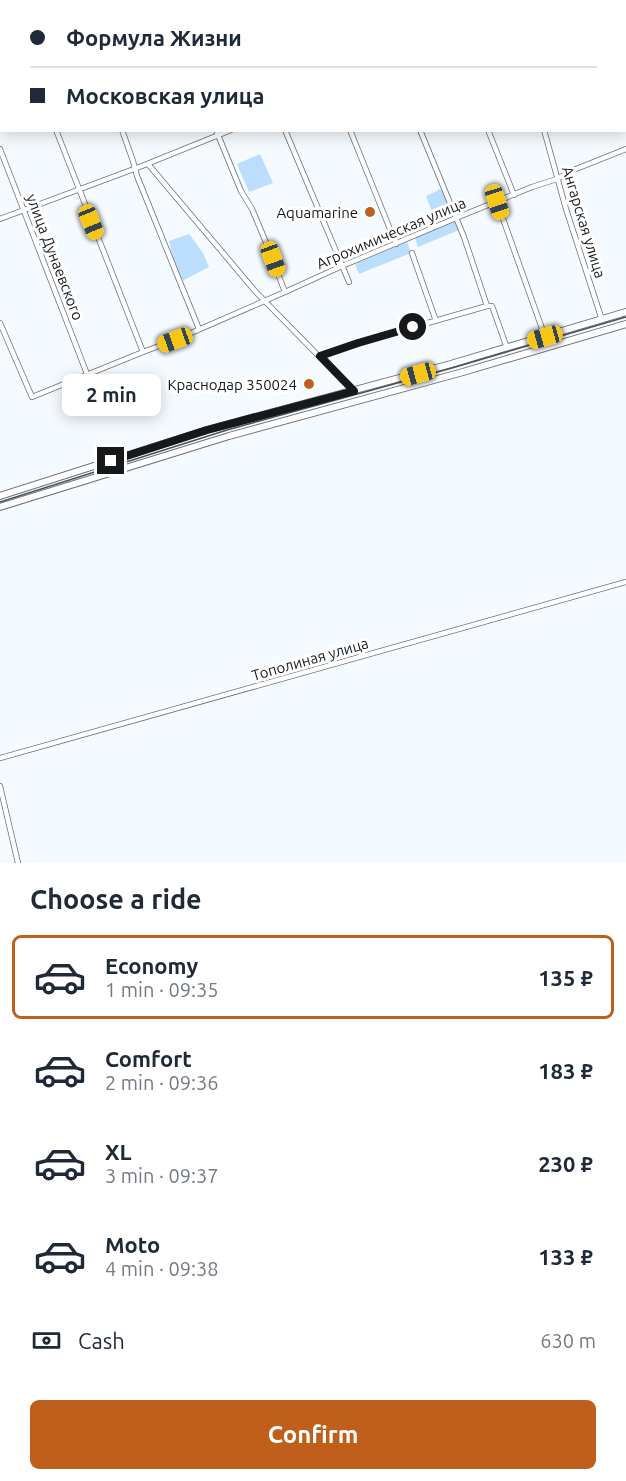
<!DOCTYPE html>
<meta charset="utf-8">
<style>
body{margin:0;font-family:Ubuntu,sans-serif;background:#f2f2f3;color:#1f2937;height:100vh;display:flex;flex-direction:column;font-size:22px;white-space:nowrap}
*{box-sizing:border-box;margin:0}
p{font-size:20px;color:#747a83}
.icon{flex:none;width:33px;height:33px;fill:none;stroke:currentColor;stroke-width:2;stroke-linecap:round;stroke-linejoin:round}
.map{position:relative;height:863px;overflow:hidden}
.details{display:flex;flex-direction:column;background:#fff;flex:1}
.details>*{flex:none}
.hud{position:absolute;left:0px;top:0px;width:627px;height:132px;box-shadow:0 3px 15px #0003;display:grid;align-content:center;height:132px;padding:0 30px;background:#fff}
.end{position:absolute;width:27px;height:27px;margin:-14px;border:8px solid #16181a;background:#fff;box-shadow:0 0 0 3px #fff}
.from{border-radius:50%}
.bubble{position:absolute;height:42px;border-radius:9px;background:#fff;box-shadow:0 3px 15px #0003;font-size:20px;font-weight:700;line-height:42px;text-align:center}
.car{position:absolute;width:18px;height:36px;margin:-18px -9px;border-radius:8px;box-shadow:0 0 4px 2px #0007;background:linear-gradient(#f5c518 24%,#345 0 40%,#f5c518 0 76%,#345 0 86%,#f5c518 0)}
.hud b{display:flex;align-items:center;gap:21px;height:57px;font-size:22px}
.hud b+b{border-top:2px solid #e0e1e3}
.hud i{width:15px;height:15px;background:#1f2937}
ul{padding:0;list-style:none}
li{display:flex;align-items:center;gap:18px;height:84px;margin:0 12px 9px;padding:0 18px;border:3px solid transparent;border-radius:9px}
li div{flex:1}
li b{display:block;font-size:22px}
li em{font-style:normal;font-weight:700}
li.current{border-color:#bf5f1b}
li>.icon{width:54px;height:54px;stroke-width:1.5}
h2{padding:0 30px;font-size:27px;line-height:72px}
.pay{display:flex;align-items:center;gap:15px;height:66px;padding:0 30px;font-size:22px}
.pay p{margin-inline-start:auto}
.button{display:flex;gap:12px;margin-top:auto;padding:12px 30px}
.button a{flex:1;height:69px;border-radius:9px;background:#bf5f1b;color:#fff;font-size:24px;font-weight:700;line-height:69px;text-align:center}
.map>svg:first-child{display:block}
.green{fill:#bbdefe}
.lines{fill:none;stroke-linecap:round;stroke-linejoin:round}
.minor-casing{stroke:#6b7176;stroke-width:6}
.tertiary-casing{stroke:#6b7176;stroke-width:8}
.minor{stroke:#fff;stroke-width:4.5}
.tertiary{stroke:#fff;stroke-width:6}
.tram{stroke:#4e5153;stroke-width:1.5}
.route{stroke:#16181a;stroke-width:8}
.poi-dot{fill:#bf5f1b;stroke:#fff;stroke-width:2}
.labels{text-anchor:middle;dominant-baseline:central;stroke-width:6;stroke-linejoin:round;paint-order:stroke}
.poi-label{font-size:15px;fill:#16181a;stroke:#fff;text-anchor:end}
.street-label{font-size:15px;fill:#16181a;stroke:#fff}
</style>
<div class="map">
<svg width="626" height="863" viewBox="0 0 626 863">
<rect width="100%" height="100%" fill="#f4fafe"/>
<!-- green -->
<g class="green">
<polygon points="260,154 273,183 249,192 237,164"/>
<polygon points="439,189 446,193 452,210 452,215 437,222 435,220 426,196 437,191"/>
<polygon points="456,221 459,230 418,247 415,237"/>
<polygon points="189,234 203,253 209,267 182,281 173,259 169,241"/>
<polygon points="407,242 411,253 359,274 355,264"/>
</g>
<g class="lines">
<defs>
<g id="minor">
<polyline points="71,0 72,2"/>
<polyline points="161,0 161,2"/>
<polyline points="229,0 229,2"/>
<polyline points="311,0 311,2"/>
<polyline points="369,0 370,2"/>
<polyline points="428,0 429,2"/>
<polyline points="489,0 490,2"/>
<polyline points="518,2 521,0"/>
<polyline points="56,130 143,352"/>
<polyline points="122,130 133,161 137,176 199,329"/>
<polyline points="216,130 241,191 252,209 265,240 285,292"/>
<polyline points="285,130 349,282"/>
<polyline points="350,130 396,244"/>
<polyline points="420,130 464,237 487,306 492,306 507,348"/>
<polyline points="488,130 514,195"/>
<polyline points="544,130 566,209 602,320"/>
<polyline points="0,149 87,374"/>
<polyline points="148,164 255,291 353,391"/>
<polyline points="497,202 545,337"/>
<polyline points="0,219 142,166 231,130"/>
<polyline points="412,253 436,321"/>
<polyline points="0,323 32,397 143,352 175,340 285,292 342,266 456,218 532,187 557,179 571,171 626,149"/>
<polyline points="320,356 358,343 487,306"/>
<polyline points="0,758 626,582"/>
<polyline points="0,786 18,863"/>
</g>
<g id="tertiary">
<polyline points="0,496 207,430 451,364 626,312"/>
<polyline points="0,507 229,436 463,372 626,324"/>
</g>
</defs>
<!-- minor casing -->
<use href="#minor" class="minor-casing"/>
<!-- tertiary casing -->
<use href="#tertiary" class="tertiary-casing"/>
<!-- minor -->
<use href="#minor" class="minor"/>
<!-- tertiary -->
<use href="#tertiary" class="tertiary"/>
<!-- tram -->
<polyline class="tram" points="0,502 227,430 452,368 626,317"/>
</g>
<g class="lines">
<!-- route -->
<polyline class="route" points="111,461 207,430 354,391 320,356 358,343 413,327"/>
</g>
<!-- markers -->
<g class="poi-dot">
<circle cx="370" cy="212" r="6"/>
<circle cx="309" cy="384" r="6"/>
</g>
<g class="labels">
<!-- poi labels -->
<g class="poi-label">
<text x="358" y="212">Aquamarine</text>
<text x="297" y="384">Краснодар 350024</text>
</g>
<!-- street labels -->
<g class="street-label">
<text transform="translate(584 222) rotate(73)">Ангарская улица</text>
<text transform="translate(391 233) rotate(-23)">Агрохимическая улица</text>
<text transform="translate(55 257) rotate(69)">улица Дунаевского</text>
<text transform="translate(310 659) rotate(-16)">Тополиная улица</text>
</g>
</g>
</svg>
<i class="end from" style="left:413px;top:327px"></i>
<i class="end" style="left:111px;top:461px"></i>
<div class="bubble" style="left:62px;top:374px;width:99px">2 min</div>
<i class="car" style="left:497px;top:202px;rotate:162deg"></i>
<i class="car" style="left:91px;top:222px;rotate:158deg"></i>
<i class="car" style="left:273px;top:259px;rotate:160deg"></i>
<i class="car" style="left:545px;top:337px;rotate:254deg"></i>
<i class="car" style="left:175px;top:340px;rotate:250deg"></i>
<i class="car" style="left:418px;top:374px;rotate:255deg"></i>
<div class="hud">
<b><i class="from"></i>Формула Жизни</b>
<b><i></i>Московская улица</b>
</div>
</div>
<section class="details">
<h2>Choose a ride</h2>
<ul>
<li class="current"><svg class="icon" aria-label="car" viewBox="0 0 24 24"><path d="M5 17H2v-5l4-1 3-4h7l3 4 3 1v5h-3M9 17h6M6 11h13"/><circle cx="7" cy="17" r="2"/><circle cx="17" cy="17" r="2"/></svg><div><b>Economy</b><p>1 min · 09:35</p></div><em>135 ₽</em></li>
<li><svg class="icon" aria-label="car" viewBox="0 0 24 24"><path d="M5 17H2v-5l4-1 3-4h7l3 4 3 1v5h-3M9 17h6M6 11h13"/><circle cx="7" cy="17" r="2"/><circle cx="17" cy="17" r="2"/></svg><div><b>Comfort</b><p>2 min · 09:36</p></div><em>183 ₽</em></li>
<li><svg class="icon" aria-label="car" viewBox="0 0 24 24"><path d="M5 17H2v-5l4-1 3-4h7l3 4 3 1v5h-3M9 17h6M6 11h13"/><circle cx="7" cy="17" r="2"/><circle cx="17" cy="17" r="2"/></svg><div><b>XL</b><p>3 min · 09:37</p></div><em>230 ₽</em></li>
<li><svg class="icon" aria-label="car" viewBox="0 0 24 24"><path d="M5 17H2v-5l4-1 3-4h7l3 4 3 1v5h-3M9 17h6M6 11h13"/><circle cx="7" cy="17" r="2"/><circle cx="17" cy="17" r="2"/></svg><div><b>Moto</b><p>4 min · 09:38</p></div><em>133 ₽</em></li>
</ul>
<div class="pay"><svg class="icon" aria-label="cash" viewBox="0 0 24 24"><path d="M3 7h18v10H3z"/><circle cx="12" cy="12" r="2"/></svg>Cash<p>630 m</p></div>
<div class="button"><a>Confirm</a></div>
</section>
